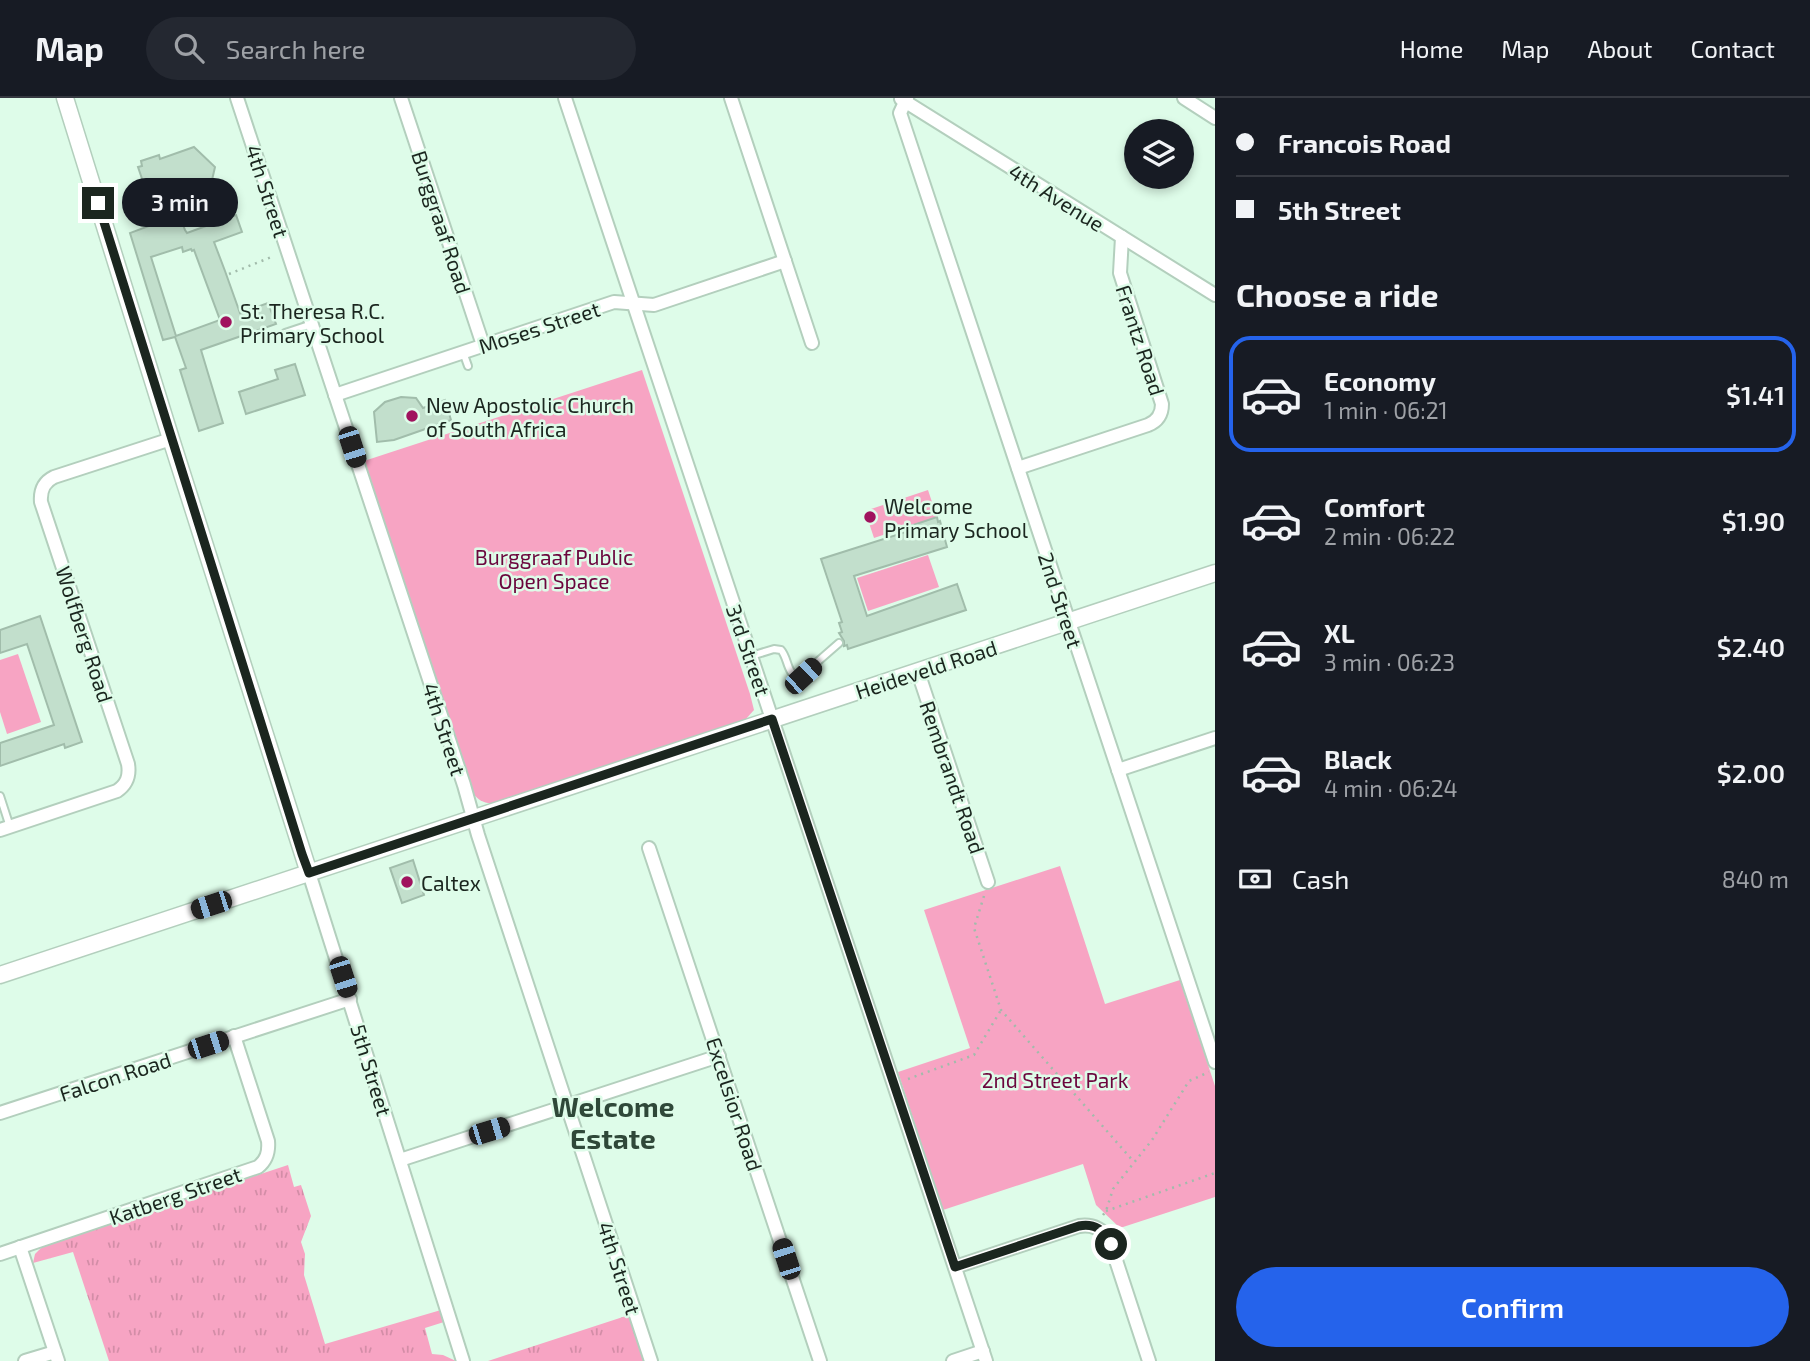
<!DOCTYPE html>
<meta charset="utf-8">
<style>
body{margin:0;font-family:"Exo 2",sans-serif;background:#242831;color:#f1f3f6;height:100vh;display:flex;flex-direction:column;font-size:26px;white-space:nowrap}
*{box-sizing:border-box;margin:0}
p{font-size:23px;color:#9ea1a6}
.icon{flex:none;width:38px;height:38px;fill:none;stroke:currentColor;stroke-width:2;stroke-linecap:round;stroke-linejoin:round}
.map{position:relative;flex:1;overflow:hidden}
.drawer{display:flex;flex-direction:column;background:#171b24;width:595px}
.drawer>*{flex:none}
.hud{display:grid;align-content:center;height:154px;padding:0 21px;background:#171b24}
.tools{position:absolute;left:1124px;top:21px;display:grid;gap:14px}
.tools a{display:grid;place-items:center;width:70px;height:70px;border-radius:50%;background:#171b24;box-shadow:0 4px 10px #0003;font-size:35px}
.end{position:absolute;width:32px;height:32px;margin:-16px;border:9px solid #1b261f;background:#fff;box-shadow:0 0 0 4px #fff}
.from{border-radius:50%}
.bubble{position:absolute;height:49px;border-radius:24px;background:#171b24;box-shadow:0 4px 10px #0003;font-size:23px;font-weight:600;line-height:49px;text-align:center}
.car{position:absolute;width:21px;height:42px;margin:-21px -10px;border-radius:9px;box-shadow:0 0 5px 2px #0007;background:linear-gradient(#222 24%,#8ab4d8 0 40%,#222 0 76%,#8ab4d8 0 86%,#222 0)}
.hud b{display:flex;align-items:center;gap:24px;height:66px;font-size:26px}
.hud b+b{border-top:2px solid #363941}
.hud i{width:18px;height:18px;background:#f1f3f6}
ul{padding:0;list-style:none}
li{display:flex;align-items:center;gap:21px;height:116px;margin:0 14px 10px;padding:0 7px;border:4px solid transparent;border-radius:21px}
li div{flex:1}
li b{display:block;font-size:26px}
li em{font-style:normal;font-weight:600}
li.current{border-color:#2563eb}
li>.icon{width:63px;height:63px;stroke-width:1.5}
h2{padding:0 21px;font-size:32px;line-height:84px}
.pay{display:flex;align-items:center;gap:18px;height:77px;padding:0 21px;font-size:26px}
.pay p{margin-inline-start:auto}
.button{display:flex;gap:14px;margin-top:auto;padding:14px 21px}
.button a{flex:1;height:80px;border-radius:42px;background:#2563eb;color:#fff;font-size:28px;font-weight:600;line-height:80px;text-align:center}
header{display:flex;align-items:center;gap:42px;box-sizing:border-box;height:98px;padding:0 35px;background:#171b24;border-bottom:2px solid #363941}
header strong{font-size:33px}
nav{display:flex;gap:38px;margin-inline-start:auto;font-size:24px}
.search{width:490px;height:63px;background:#242831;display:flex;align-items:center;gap:18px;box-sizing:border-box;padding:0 24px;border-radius:38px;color:#9ea1a6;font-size:26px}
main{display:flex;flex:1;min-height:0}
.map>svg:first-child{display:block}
.grass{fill:url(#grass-tufts)}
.park{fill:#f7a4c3}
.building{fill:#c2dfcc;stroke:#a1bdab;stroke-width:2;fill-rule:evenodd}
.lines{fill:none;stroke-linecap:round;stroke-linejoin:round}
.service-casing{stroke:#b3cfbd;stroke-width:10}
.minor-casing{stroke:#b3cfbd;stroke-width:16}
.tertiary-casing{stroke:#b3cfbd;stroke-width:19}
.path{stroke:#a2bbab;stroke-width:2.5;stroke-dasharray:2 5;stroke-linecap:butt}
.service{stroke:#fff;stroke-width:6}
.minor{stroke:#fff;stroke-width:12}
.tertiary{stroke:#fff;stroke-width:16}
.route{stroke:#1b261f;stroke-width:9}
.poi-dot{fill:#a0135e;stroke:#defce9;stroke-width:2.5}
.labels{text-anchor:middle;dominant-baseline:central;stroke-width:5;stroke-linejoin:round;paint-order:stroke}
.street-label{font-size:21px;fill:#1b261f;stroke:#defce9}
.poi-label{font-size:21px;fill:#1b261f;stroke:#defce9;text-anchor:start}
.park-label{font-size:21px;fill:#6b063d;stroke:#defce9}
.district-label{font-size:28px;font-weight:bold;fill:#2f4839;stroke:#defce9}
</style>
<header>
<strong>Map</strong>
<div class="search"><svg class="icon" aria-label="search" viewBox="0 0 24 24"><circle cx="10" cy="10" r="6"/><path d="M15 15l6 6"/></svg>Search here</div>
<nav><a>Home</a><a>Map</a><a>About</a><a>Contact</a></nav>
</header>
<main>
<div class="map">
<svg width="1215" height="1263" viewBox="0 0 1215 1263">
<defs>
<pattern id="grass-tufts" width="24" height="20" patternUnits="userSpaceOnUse" patternTransform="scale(1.75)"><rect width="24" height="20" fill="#f7a4c3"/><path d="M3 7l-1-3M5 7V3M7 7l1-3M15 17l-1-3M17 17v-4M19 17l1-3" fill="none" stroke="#d38da7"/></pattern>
</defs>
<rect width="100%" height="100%" fill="#defce9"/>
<!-- grass -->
<g class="grass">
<polygon points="288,1067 294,1089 301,1087 311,1118 301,1144 305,1156 304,1177 325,1246 441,1212 444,1224 425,1230 432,1256 443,1257 456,1263 109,1263 73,1154 33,1165 35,1156 43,1148"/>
<polygon points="629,1217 644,1263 488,1263"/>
</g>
<!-- park -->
<g class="park">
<path d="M642 272 750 596 754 612 745 622 494 705C484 706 478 702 473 695L364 363Z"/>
<polygon points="928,392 937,419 874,440 865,413"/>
<polygon points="928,457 939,489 868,513 857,480"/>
<polygon points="18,556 41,624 7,636 0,614 0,562"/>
<polygon points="1060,768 1105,906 1180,882 1215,988 1215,1099 1120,1130 1096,1107 1083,1066 943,1112 898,974 970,950 924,812"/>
</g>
<!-- building -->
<g class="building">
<path d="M194 49 215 69 209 95 176 107 185 132 187 135 236 117 242 134 214 144 225 173 240 215 268 205 276 226 201 252 223 325 199 333 180 272 186 270 175 239 163 242 130 135 157 125 138 69 142 68 141 63 159 57 160 61ZM182 149 183 154 191 151 192 153 194 152 220 222 176 238 151 159Z"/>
<polygon points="295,266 305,297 246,316 239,294 278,281 275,272"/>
<polygon points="401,299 416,300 423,310 445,302 451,322 394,342 377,344 374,314 385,304"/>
<polygon points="937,419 938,424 940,423 947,449 854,478 867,518 957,486 966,512 848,551 847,547 844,548 844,543 839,535 842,534 839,525 842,524 821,461 906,434 904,430"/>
<polygon points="40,518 82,644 65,650 64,646 0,668 0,645 54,627 27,546 0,555 0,532"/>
<polygon points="413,762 424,797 402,805 390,770"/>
</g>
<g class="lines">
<defs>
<g id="service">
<polyline points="285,235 312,226"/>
<polyline points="463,254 468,268"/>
<path d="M751 558 774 551 781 552C789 561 786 577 800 579L839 545"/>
<polyline points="0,698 10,729"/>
</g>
<g id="minor">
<polyline points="237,0 464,687 478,737 651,1263"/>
<polyline points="401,0 483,247"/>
<polyline points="565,0 986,1263"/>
<polyline points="731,0 812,245"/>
<polyline points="907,0 900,15 1215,964"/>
<polyline points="1184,0 1215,20"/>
<polyline points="901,1 1215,197"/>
<polyline points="335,297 614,204 654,207 785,163"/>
<path d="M1018 370 1148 327C1158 323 1162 316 1162 306L1120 175 1122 139"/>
<polyline points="918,574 988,784"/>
<polyline points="1118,672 1215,640"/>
<path d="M0 732 117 693C127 686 130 678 128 666L41 404C40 392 44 384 54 379L171 341"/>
<polyline points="649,750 820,1263"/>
<polyline points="309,775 463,1263"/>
<polyline points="0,1015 350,901"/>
<polyline points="400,1062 719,958"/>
<polyline points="20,1149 58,1263"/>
<path d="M0 1156 258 1069C267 1062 269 1054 268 1043L234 938"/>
<path d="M955 1169 1079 1128C1092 1126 1101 1130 1109 1141L1149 1263"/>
<polyline points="25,1263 55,1254"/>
<polyline points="953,1263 983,1253"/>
</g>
<g id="tertiary">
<polyline points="65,0 171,341 309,775"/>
<polyline points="0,877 1215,475"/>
</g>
</defs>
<!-- service casing -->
<use href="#service" class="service-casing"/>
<!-- minor casing -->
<use href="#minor" class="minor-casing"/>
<!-- tertiary casing -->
<use href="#tertiary" class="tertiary-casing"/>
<!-- path -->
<g class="path">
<polyline points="229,176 274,158"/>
<polyline points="984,798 974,830 1001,912 1134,1064"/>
<polyline points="908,981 974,957 1001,912"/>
<polyline points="1106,1113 1215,1075"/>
<polyline points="1103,1117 1106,1113 1113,1091 1152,1042 1189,983 1209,974"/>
</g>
<!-- service -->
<use href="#service" class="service"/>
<!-- minor -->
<use href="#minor" class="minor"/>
<!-- tertiary -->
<use href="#tertiary" class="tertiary"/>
</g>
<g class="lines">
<!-- route -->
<path class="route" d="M98 105 302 756 309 775 772 621 955 1169 1079 1128C1094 1125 1105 1132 1111 1146"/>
</g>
<!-- markers -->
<g class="poi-dot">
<circle cx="226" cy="224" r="7"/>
<circle cx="412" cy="318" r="7"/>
<circle cx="870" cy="419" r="7"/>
<circle cx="407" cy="784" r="7"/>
</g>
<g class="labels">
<!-- street labels -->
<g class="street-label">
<text transform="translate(268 93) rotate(72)">4th Street</text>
<text transform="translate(1057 99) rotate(32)">4th Avenue</text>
<text transform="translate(442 124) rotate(72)">Burggraaf Road</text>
<text transform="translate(539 229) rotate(-18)">Moses Street</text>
<text transform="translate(1141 242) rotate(72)">Frantz Road</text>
<text transform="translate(1061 502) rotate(72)">2nd Street</text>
<text transform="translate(85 536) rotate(72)">Wolfberg Road</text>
<text transform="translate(749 552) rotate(71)">3rd Street</text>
<text transform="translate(926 571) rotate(-18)">Heideveld Road</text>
<text transform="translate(445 631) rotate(72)">4th Street</text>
<text transform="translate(953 679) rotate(71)">Rembrandt Road</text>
<text transform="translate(372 972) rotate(73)">5th Street</text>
<text transform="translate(115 978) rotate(-18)">Falcon Road</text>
<text transform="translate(735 1006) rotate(72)">Excelsior Road</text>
<text transform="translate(175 1097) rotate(-19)">Katberg Street</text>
<text transform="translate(620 1170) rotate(72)">4th Street</text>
</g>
<!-- poi labels -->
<g class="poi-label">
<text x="240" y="212">St. Theresa R.C.<tspan x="240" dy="24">Primary School</tspan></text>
<text x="426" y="306">New Apostolic Church<tspan x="426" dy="24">of South Africa</tspan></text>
<text x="884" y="407">Welcome<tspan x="884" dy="24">Primary School</tspan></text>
<text x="421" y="784">Caltex</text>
</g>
<!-- park labels -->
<g class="park-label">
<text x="554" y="458">Burggraaf Public<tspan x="554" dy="24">Open Space</tspan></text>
<text x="1055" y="981">2nd Street Park</text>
</g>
<!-- district labels -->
<g class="district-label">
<text x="613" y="1008">Welcome<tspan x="613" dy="32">Estate</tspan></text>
</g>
</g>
</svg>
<div class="tools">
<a><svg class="icon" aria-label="layers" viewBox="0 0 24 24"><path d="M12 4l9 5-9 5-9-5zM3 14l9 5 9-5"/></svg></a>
</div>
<i class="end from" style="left:1111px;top:1146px"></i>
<i class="end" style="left:98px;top:105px"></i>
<div class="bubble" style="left:122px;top:80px;width:116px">3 min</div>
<i class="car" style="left:352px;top:349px;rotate:162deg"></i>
<i class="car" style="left:803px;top:578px;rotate:47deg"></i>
<i class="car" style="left:211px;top:807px;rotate:252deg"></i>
<i class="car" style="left:343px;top:879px;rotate:162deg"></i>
<i class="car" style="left:208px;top:947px;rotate:72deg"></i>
<i class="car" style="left:489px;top:1033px;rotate:73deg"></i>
<i class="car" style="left:786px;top:1161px;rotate:342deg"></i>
</div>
<section class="drawer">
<div class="hud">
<b><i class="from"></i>Francois Road</b>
<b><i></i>5th Street</b>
</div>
<h2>Choose a ride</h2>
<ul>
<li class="current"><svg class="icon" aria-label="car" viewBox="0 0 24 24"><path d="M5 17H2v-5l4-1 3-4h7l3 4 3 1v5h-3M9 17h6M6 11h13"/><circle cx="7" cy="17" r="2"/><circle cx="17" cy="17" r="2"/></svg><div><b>Economy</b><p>1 min · 06:21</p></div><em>$1.41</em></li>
<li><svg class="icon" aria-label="car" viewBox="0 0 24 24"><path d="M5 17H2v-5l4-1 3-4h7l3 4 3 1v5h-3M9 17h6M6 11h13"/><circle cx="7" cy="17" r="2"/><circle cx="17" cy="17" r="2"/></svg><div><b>Comfort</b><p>2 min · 06:22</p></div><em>$1.90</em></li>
<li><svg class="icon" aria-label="car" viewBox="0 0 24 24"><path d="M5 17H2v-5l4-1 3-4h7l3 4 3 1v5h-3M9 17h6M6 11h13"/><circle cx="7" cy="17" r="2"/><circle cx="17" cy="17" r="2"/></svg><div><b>XL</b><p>3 min · 06:23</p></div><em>$2.40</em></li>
<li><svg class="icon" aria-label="car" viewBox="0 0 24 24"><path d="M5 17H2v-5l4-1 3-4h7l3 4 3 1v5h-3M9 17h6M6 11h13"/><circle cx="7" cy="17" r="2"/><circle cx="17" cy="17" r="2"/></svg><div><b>Black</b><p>4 min · 06:24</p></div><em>$2.00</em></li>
</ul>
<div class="pay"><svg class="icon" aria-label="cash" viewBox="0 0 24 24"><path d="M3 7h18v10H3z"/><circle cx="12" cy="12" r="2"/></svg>Cash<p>840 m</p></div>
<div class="button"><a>Confirm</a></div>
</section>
</main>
